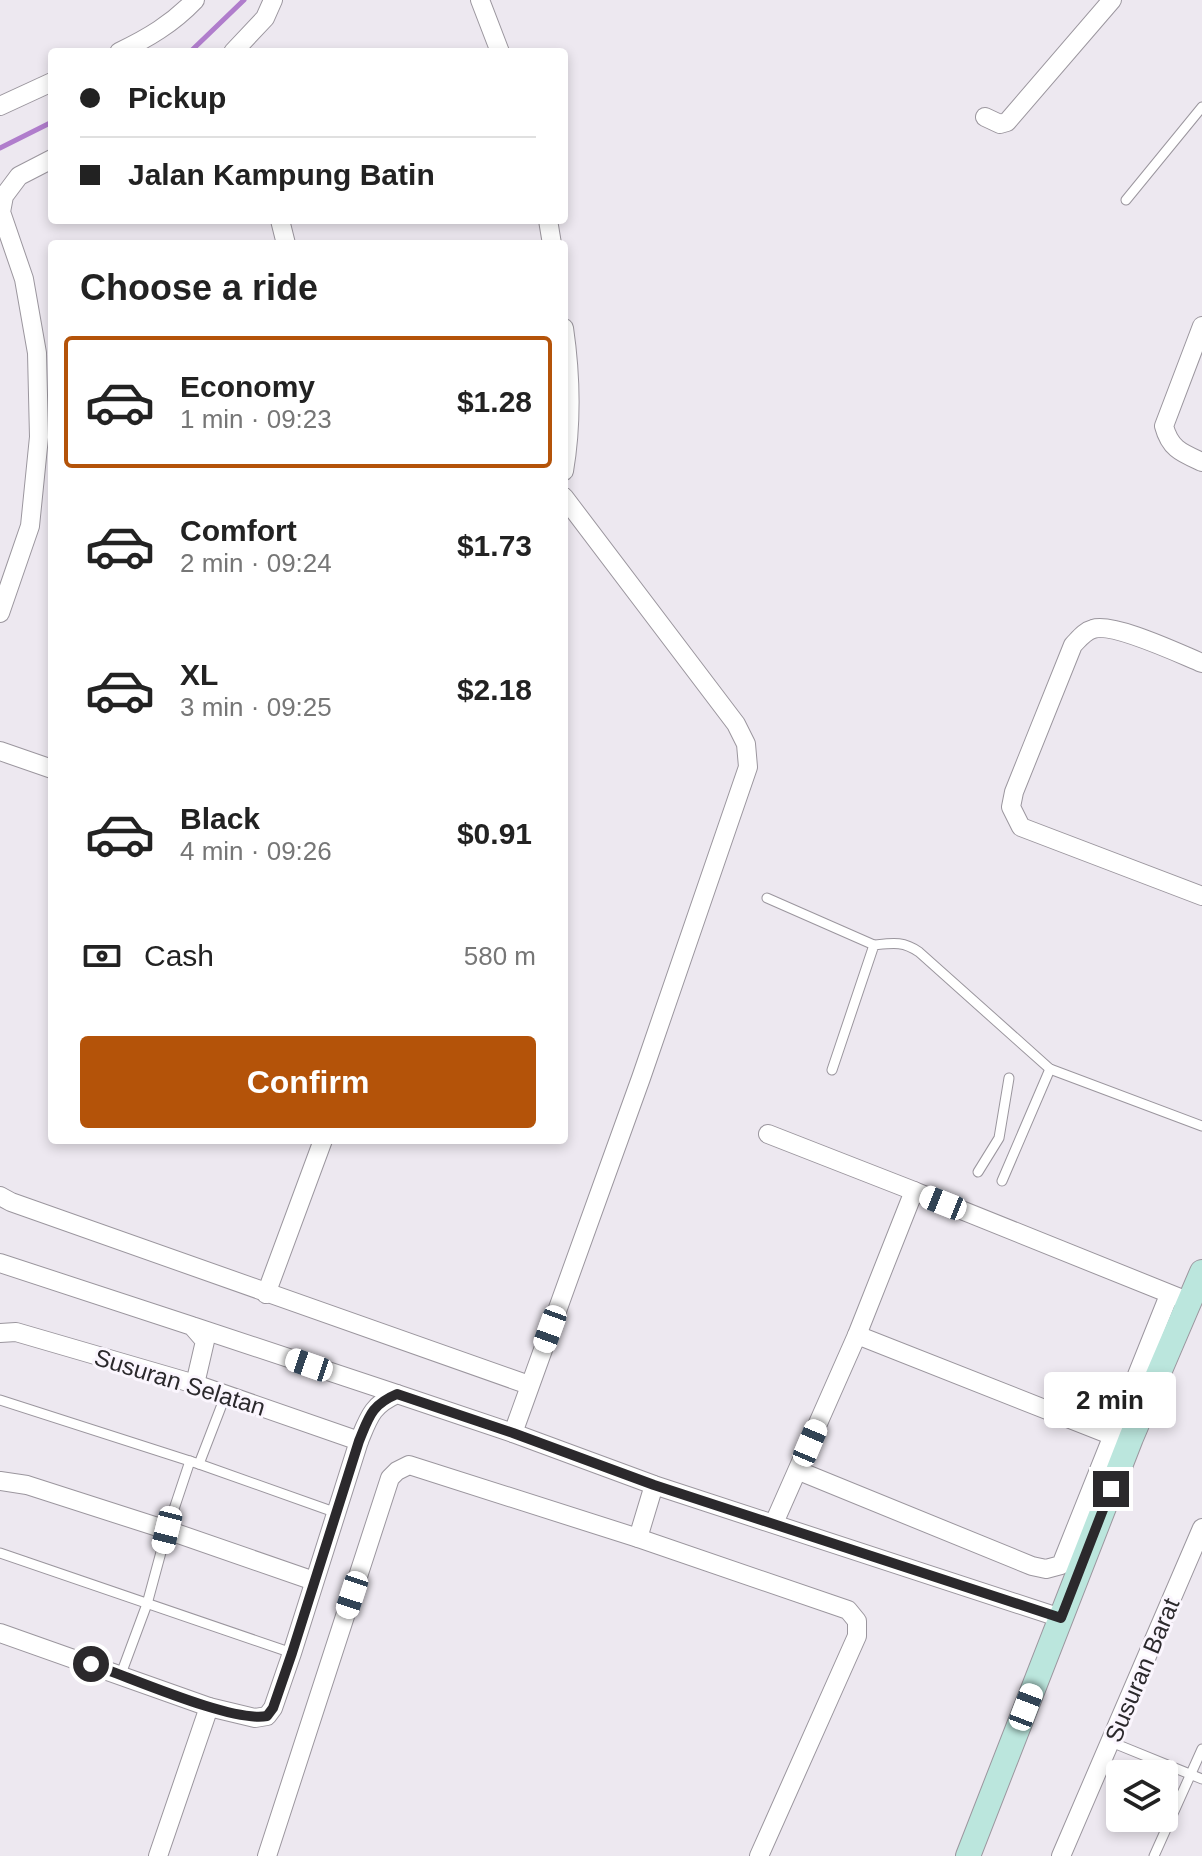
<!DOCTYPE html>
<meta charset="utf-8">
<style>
body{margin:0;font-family:Helvetica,sans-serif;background:#f6f6f6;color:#222;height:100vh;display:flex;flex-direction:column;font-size:30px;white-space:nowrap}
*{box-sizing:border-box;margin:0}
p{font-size:26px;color:#767676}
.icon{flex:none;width:44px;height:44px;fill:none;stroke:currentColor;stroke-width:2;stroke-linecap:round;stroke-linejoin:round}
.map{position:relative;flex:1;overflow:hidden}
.drawer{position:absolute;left:48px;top:240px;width:520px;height:904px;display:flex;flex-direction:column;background:#fff;border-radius:8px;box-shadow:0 4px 12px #0003}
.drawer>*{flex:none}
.hud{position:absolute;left:48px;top:48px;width:520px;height:176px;border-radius:8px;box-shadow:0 4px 12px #0003;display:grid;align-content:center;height:176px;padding:0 32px;background:#fff}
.tools{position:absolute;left:1106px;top:1760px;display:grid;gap:16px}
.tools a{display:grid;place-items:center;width:72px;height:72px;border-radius:8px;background:#fff;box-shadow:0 4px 12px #0003;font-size:40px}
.end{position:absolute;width:36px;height:36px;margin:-18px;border:10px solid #2b292c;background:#fff;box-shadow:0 0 0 4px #fff}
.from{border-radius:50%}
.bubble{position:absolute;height:56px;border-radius:8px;background:#fff;box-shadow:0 4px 12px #0003;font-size:26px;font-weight:800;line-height:56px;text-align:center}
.car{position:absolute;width:24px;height:48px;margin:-24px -12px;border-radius:10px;box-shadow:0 0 6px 2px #0007;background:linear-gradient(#fff 24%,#345 0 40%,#fff 0 76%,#345 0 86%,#fff 0)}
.hud b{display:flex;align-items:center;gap:28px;height:76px;font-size:30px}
.hud b+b{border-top:2px solid #e0e0e0}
.hud i{width:20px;height:20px;background:#222}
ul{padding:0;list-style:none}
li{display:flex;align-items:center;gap:24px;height:132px;margin:0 16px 12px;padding:0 16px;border:4px solid transparent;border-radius:8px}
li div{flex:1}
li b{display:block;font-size:30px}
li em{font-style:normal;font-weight:800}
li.current{border-color:#b45309}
li>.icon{width:72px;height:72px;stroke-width:1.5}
h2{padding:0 32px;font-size:36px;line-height:96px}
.pay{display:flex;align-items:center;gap:20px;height:88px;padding:0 32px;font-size:30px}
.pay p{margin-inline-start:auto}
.primary-button{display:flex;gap:16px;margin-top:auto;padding:16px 32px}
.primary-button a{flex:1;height:92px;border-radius:8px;background:#b45309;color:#fff;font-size:32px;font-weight:800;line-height:92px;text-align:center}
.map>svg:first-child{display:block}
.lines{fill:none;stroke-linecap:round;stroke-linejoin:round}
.stream{stroke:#b07dcc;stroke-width:5}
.lane-casing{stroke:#9b969e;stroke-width:11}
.street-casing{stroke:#9b969e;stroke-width:20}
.secondary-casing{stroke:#9b969e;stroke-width:26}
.lane{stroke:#fff;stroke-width:9}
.street{stroke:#fff;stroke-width:18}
.secondary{stroke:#bbe6dd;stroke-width:24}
.route{stroke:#2b292c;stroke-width:10}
.labels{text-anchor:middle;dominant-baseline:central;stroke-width:6;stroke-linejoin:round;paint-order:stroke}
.street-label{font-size:24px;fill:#2b292c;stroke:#fbf6fe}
</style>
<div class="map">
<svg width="1202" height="1856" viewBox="0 0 1202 1856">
<rect width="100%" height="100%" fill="#ede8f0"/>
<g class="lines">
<!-- stream -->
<g class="stream">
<polyline points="190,52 244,0"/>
<polyline points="0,148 52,122"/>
</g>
<defs>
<g id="lane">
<polyline points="1126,200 1202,107"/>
<polyline points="767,898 874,945"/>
<path d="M832 1070 874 945C893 943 903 941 919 952L1050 1069 1202 1126"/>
<polyline points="978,1172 999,1138 1009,1078"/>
<polyline points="1002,1181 1050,1069"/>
<polyline points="0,1400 199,1464 337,1513"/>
<polyline points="199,1464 226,1394"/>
<polyline points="0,1553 292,1653"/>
<polyline points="121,1674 147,1604 167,1530 190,1461"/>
<polyline points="1111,1742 1202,1779"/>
<polyline points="1154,1856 1202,1749"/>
</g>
<g id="street">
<polyline points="480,0 500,52"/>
<path d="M119 52C148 38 172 24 195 0"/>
<polyline points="233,52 265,18 273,0"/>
<polyline points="0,106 52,82"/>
<polyline points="985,117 1000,124 1007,122 1112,0"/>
<polyline points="280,220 286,244"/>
<polyline points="548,220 552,244"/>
<path d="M1202 326 1164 426C1170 449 1182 453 1202 462"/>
<path d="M564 328C571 376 572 424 564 471"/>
<polyline points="0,613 30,526 39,437 37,353 24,279 1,212 4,196 19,176 52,159"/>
<path d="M1202 663C1180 654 1113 622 1093 629 1085 631 1079 639 1073 645L1014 792 1011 807 1021 827 1202 896"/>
<polyline points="0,751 52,769"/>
<polyline points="768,1134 914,1191"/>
<polyline points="0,1196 11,1202 529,1385"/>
<polyline points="0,1263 192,1326 205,1341 195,1384"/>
<polyline points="266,1294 323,1140"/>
<polyline points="195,1327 397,1394"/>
<polyline points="0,1333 16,1332 195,1384 359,1441"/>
<polyline points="857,1335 1113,1436 1123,1437"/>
<polyline points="513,1433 641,1078 748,767 746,744 736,724 564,497"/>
<polyline points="799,1471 1032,1566 1046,1569 1061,1565 1169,1295"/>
<polyline points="0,1481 27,1485 167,1530 314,1581"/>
<polyline points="774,1523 857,1335 914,1191 1190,1302"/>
<polyline points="638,1538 654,1485"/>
<path d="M0 1633 209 1707 255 1718 267 1716 273 1708 292 1653 359 1441C369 1417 372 1405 397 1394L513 1433 654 1485 1061 1618"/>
<polyline points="158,1856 209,1707"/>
<polyline points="267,1856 390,1478 397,1471 409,1465 638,1538 848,1610 857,1621 857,1636 759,1856"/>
<polyline points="1061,1856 1202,1528"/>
</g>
<polyline id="secondary" points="968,1856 1131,1438 1202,1272"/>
</defs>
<!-- lane casing -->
<use href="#lane" class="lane-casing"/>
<!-- street casing -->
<use href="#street" class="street-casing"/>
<!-- secondary casing -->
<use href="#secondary" class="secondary-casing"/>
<!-- lane -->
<use href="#lane" class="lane"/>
<!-- street -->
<use href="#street" class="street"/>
<!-- secondary -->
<use href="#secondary" class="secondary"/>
</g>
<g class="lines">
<!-- route -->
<path class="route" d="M91 1664C130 1677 232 1723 267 1716L273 1708 292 1653 359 1441C369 1417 371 1405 397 1394L513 1433 654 1485 1061 1618 1111 1489"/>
</g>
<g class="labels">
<!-- street labels -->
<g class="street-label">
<text transform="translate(180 1382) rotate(17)">Susuran Selatan</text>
<text transform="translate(1142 1670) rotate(-67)">Susuran Barat</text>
</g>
</g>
</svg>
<div class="tools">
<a><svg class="icon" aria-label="layers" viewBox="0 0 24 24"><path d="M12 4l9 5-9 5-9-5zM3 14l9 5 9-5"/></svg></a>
</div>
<i class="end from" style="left:91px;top:1664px"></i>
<i class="end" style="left:1111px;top:1489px"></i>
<div class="bubble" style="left:1044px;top:1372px;width:132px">2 min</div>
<i class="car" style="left:943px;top:1203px;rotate:292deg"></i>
<i class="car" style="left:550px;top:1329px;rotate:200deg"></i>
<i class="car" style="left:309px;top:1365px;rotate:289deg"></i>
<i class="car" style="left:810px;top:1443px;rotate:23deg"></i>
<i class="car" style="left:167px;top:1530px;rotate:194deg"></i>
<i class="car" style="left:352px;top:1595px;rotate:198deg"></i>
<i class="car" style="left:1026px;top:1707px;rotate:21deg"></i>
<div class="hud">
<b><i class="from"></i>Pickup</b>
<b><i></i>Jalan Kampung Batin</b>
</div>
<section class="drawer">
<h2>Choose a ride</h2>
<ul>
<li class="current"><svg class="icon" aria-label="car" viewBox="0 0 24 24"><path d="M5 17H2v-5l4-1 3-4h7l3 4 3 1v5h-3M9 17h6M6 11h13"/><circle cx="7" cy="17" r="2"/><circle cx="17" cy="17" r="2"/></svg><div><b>Economy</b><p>1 min · 09:23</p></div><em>$1.28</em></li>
<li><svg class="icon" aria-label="car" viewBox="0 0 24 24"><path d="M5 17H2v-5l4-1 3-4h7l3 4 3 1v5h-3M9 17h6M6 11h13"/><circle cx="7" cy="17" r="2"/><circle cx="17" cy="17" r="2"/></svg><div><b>Comfort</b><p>2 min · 09:24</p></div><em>$1.73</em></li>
<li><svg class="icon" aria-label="car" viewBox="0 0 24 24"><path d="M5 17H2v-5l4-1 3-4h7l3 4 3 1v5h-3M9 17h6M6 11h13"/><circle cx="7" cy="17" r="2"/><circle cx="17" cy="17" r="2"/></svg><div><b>XL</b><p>3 min · 09:25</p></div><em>$2.18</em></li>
<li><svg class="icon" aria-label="car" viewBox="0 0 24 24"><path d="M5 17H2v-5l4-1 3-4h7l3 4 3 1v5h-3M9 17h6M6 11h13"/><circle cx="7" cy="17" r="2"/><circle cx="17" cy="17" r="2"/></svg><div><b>Black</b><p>4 min · 09:26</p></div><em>$0.91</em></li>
</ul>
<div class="pay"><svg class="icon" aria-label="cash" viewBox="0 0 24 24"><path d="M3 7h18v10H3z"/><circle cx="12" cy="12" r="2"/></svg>Cash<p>580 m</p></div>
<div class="primary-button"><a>Confirm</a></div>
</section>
</div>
